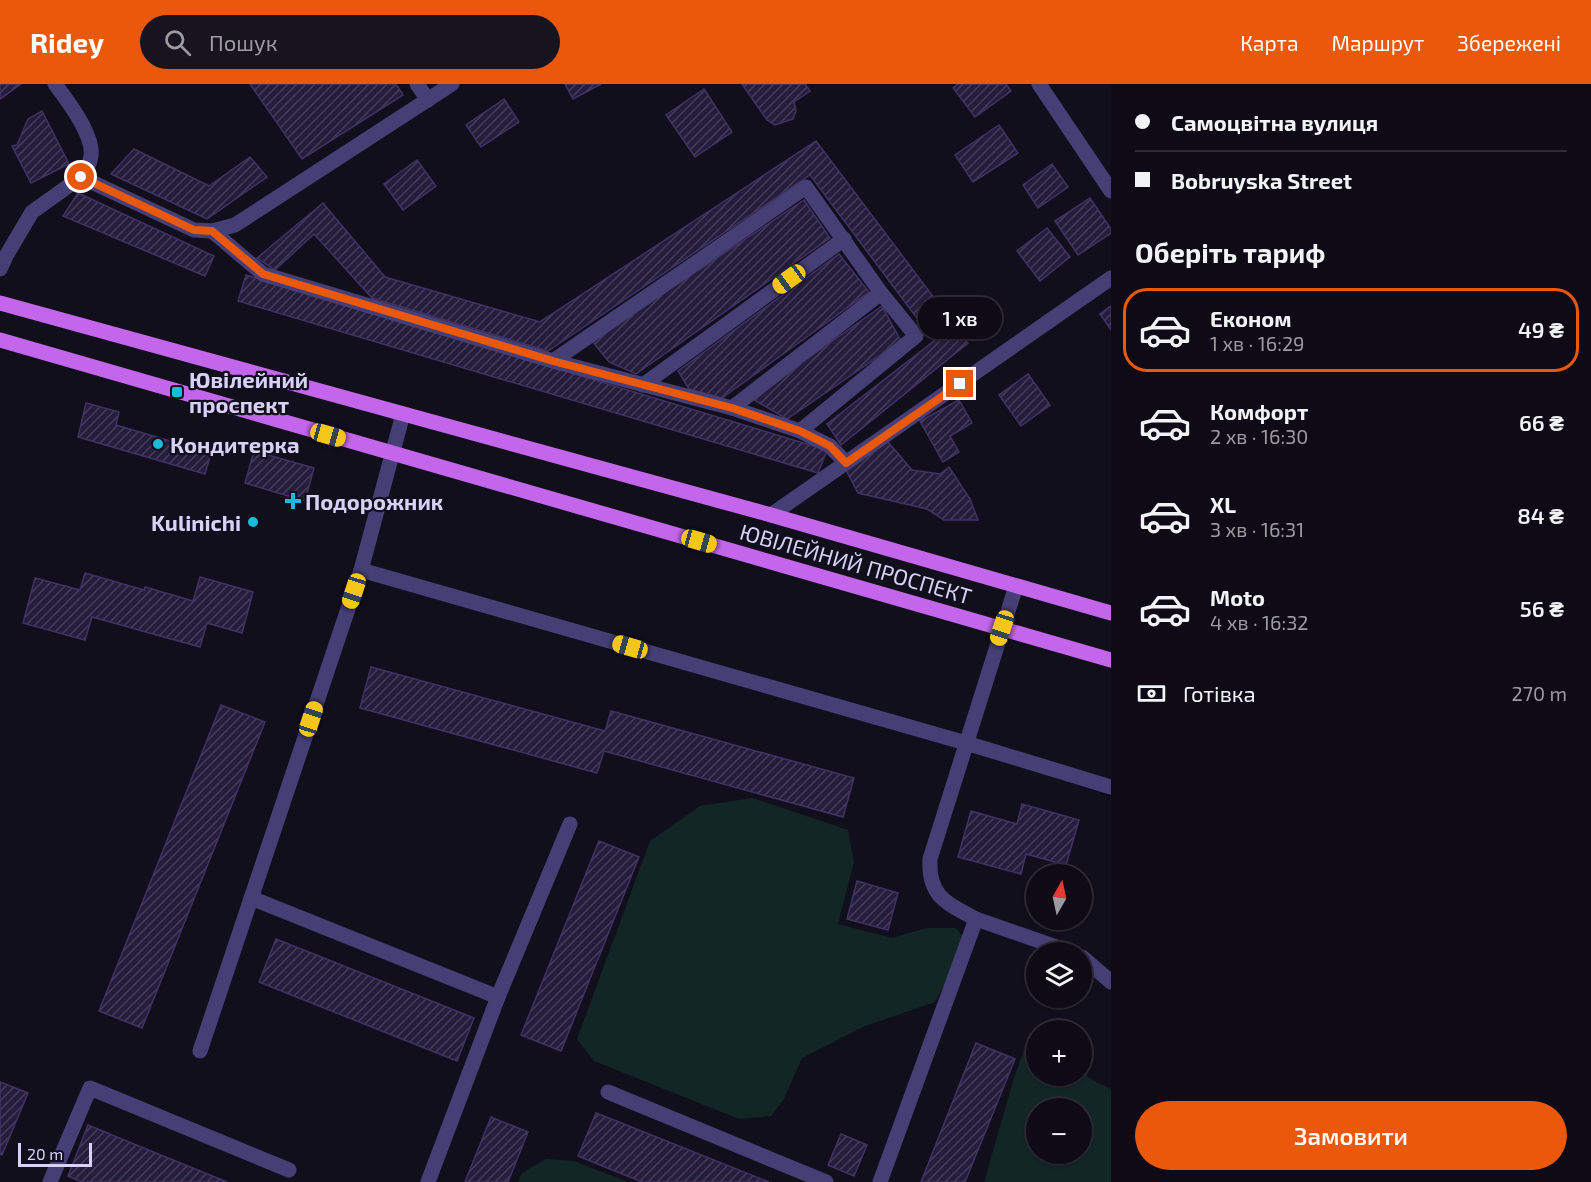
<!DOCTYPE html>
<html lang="uk">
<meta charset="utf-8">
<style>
body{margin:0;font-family:"Exo 2",sans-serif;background:#17141f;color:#f1f3f6;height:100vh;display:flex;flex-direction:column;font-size:22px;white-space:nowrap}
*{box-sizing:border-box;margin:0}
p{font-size:20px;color:#9b9ba1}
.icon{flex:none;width:33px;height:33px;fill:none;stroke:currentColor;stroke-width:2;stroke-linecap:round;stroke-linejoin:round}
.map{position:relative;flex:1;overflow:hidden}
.panel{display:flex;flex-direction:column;background:#0e0b16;width:480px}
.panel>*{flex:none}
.guide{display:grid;align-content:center;height:132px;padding:0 24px;background:#0e0b16}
.needle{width:39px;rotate:9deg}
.controls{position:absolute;left:1026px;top:780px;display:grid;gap:12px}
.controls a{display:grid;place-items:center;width:66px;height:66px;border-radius:50%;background:#0e0b16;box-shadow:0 2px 4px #0004,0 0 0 2px #2e2b35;font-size:30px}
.scale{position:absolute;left:18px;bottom:15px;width:74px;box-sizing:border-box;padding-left:6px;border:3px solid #d8d1f9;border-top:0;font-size:16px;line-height:21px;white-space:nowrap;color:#d8d1f9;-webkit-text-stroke:4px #120f1d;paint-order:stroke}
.end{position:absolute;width:27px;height:27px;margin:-14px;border:8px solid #ea580c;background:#fff;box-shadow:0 0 0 3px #fff}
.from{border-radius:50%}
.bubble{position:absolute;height:42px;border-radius:21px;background:#0e0b16;box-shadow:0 2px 4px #0004,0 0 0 2px #2e2b35;font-size:20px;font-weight:600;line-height:42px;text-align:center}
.car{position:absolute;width:18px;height:36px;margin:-18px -9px;border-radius:8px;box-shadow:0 0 4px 2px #0007;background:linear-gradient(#f5c518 24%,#345 0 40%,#f5c518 0 76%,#345 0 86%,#f5c518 0)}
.guide b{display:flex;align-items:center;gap:21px;height:57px;font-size:22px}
.guide b+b{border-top:2px solid #2e2b35}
.guide i{width:15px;height:15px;background:#f1f3f6}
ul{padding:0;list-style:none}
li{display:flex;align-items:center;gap:18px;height:84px;margin:0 12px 9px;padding:0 12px;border:3px solid transparent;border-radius:24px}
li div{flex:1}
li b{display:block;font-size:22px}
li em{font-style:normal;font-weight:600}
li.selected{border-color:#ea580c}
li>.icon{width:54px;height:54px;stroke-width:1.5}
h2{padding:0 24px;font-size:27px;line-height:72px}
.pay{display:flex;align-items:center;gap:15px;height:66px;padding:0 24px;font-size:22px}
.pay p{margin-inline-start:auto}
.primary-button{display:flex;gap:12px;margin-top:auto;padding:12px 24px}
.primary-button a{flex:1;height:69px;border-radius:36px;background:#ea580c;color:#fff;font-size:24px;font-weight:600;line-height:69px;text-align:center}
header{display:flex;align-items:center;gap:36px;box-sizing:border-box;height:84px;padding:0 30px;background:#ea580c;color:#fff}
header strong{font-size:28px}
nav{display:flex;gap:33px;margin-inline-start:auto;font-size:21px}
.search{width:420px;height:54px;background:#17141f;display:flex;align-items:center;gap:15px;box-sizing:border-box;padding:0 21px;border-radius:33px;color:#9b9ba1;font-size:22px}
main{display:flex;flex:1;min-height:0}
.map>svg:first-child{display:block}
.green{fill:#122626;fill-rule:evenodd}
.building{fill:url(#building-hatch);stroke:#403265;stroke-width:1.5}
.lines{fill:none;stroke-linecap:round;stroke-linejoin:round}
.minor{stroke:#453f76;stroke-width:15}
.major{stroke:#c366eb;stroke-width:15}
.route{stroke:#ea580c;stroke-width:8}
.poi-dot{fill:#1cb9da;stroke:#120f1d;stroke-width:2}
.labels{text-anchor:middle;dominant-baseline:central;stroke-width:4.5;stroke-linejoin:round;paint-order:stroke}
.poi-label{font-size:22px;font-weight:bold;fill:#d8d1f9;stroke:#120f1d;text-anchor:start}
.street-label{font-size:22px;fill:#d8d1f9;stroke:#120f1d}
</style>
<header>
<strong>Ridey</strong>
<div class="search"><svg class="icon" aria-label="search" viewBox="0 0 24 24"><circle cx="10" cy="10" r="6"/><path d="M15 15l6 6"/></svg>Пошук</div>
<nav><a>Карта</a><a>Маршрут</a><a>Збережені</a></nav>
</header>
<main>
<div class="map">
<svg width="1111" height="1098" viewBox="0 0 1111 1098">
<defs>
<pattern id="building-hatch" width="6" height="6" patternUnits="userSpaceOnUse" patternTransform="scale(1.5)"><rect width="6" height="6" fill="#251d3c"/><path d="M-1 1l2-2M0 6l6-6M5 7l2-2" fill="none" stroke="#443d59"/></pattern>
</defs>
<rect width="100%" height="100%" fill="#120f1d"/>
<!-- green -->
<g class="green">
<polygon points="752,714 848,746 854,778 838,840 892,854 927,844 956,844 964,854 960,869 935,918 865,942 802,974 784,1015 771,1032 739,1035 594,977 577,955 650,757 700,722"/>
<path d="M1036 951V992H1082V987L1092 996 1111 1005V1098H984L1014 994 1028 955ZM1036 1024H1082V1070H1036Z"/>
<polygon points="546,1075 574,1077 628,1098 518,1098 522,1089"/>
</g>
<!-- building -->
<g class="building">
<polygon points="0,0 21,0 0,15"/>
<polygon points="250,0 396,0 403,11 302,75"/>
<polygon points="565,0 601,0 573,15"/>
<polygon points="742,0 805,0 810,7 794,18 796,27 793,35 775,41 767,36"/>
<polygon points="958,0 1006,0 1011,7 975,33 953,4"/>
<polygon points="704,5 732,48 695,73 666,31"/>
<polygon points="504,15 519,38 481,63 466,41"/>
<polygon points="42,27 69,80 31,99 12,62 17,61 28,35"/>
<polygon points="999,41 1018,69 973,98 955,71"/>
<polygon points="816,57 968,259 841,361 827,340 934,257 810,91 548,267 372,214 314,150 275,186 257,174 323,119 385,193 540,238"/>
<polygon points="134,65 209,102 250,73 267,93 207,135 111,90"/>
<polygon points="417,76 436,102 403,126 384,100"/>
<polygon points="1052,80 1068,103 1038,124 1023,101"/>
<polygon points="78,109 214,172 205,192 63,132"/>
<polygon points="1090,114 1111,145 1111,149 1078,171 1055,137"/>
<polygon points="804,116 830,154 636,290 609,278 592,257"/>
<polygon points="1047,144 1070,173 1040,197 1017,167"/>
<polygon points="839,170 869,208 722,314 689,305 678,287"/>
<polygon points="246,191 827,366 818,389 238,217"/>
<polygon points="882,222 901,257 787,335 751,314"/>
<polygon points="1111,222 1111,246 1100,230"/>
<polygon points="1028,290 1050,321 1021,342 999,311"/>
<polygon points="959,316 972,339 950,352 959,368 943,378 920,337"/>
<polygon points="86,319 119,328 116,341 211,369 205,390 78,353"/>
<polygon points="888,358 912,386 940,390 949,383 970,415 978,436 944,436 927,425 858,409 846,386"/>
<polygon points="254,367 314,384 305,417 245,399"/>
<polygon points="85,489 144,506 145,503 193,517 200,493 253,508 242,549 207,539 200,563 92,533 85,556 23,539 35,494 80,506"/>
<polygon points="371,583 605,647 611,627 854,694 843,733 604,667 597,689 360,624"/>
<polygon points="221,621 265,638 142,944 99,927"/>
<polygon points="1022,720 1079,736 1066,781 1026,770 1021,790 958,773 971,727 1017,740"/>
<polygon points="599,757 639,773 561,967 521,951"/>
<polygon points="857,797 898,809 888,846 847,835"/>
<polygon points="276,855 474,934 457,977 259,898"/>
<polygon points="976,959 1015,975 965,1098 921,1098"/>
<polygon points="0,998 28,1009 2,1071 0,1070"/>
<polygon points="596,1029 619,1038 769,1098 642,1098 578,1072"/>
<polygon points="491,1033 528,1048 508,1098 465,1098"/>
<polygon points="88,1041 146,1065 227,1098 82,1098 68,1092"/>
<polygon points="841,1050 867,1061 854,1092 828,1081"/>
</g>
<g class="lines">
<!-- minor -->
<g class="minor">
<path d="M55 0C67 16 94 51 91 72 90 80 86 87 81 93"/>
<polyline points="417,0 428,16"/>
<polyline points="1039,0 1111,107"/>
<polyline points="212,147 263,190 553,277 732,324 800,347"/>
<polyline points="0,185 6,172 32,128 81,93 194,146 212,147 235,141 452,0"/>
<polyline points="553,277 806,103 881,209 916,252 800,347 830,362 846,379"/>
<polyline points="643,301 844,155"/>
<polyline points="732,324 881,209"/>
<polyline points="403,330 361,486 966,659 1111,703"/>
<polyline points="771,431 1111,194"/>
<polyline points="251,814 498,913 570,740"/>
<polyline points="976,835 1071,868"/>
<polyline points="1082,873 1111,898"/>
<polyline points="200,967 361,486"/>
<polyline points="608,1008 826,1098"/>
<polyline points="50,1098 90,1004 289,1086"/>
<polyline points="428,1098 498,913"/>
<path d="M880 1098 976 835C946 819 928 812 930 775L1016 502"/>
</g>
<!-- major -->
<g class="major">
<polyline points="0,219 771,431 1111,529"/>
<polyline points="0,256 1111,576"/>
</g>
</g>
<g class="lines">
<!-- route -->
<polyline class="route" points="81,93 194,146 212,147 263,190 553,277 732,324 800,347 830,362 846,379 960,300"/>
</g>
<!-- markers -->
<g class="poi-dot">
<rect x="171" y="302" width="12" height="12" rx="3"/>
<circle cx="158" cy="360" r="6"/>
<path d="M290 408h6v6h6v6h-6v6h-6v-6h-6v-6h6z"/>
<circle cx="253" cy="438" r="6"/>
</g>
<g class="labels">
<!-- poi labels -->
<g class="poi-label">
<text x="189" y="295">Ювілейний<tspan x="189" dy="25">проспект</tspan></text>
<text x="170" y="360">Кондитерка</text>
<text x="305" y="417">Подорожник</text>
<text x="241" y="438" text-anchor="end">Kulinichi</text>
</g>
<!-- street labels -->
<g class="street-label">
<text transform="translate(856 479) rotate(16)">ЮВІЛЕЙНИЙ ПРОСПЕКТ</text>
</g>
</g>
</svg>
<div class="controls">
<a><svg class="needle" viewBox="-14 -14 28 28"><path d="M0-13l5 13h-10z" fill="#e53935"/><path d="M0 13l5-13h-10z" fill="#9b9ba1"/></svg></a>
<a><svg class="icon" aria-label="layers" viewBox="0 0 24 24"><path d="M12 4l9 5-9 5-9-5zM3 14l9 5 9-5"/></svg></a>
<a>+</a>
<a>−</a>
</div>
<div class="scale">20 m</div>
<i class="end from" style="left:81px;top:93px"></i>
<i class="end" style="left:960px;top:300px"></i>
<div class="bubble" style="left:918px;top:213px;width:84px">1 хв</div>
<i class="car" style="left:789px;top:195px;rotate:234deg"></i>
<i class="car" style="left:328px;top:351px;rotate:106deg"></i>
<i class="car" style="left:699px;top:457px;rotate:106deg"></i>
<i class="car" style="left:354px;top:507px;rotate:198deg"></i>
<i class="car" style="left:1002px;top:544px;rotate:198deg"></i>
<i class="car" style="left:630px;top:563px;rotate:286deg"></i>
<i class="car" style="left:311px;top:635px;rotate:18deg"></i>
</div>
<section class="panel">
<div class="guide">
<b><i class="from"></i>Самоцвітна вулиця</b>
<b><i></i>Bobruyska Street</b>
</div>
<h2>Оберіть тариф</h2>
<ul>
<li class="selected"><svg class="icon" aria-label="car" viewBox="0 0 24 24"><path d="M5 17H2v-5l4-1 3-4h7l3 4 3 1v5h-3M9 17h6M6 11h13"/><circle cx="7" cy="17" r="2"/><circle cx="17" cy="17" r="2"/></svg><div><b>Економ</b><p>1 хв · 16:29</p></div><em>49 ₴</em></li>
<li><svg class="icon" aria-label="car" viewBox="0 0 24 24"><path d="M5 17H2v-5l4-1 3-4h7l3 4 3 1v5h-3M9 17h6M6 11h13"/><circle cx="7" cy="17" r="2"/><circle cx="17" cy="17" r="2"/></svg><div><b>Комфорт</b><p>2 хв · 16:30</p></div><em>66 ₴</em></li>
<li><svg class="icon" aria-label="car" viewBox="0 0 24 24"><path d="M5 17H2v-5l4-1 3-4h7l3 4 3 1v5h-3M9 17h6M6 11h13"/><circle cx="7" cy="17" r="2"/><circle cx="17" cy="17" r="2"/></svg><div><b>XL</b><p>3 хв · 16:31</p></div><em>84 ₴</em></li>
<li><svg class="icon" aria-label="car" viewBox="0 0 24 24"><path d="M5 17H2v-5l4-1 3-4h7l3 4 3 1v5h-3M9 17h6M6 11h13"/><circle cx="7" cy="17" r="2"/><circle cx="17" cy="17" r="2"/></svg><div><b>Moto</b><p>4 хв · 16:32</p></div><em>56 ₴</em></li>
</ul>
<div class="pay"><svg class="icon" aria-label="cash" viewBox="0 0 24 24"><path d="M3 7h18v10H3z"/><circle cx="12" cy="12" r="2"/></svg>Готівка<p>270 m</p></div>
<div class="primary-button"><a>Замовити</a></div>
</section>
</main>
